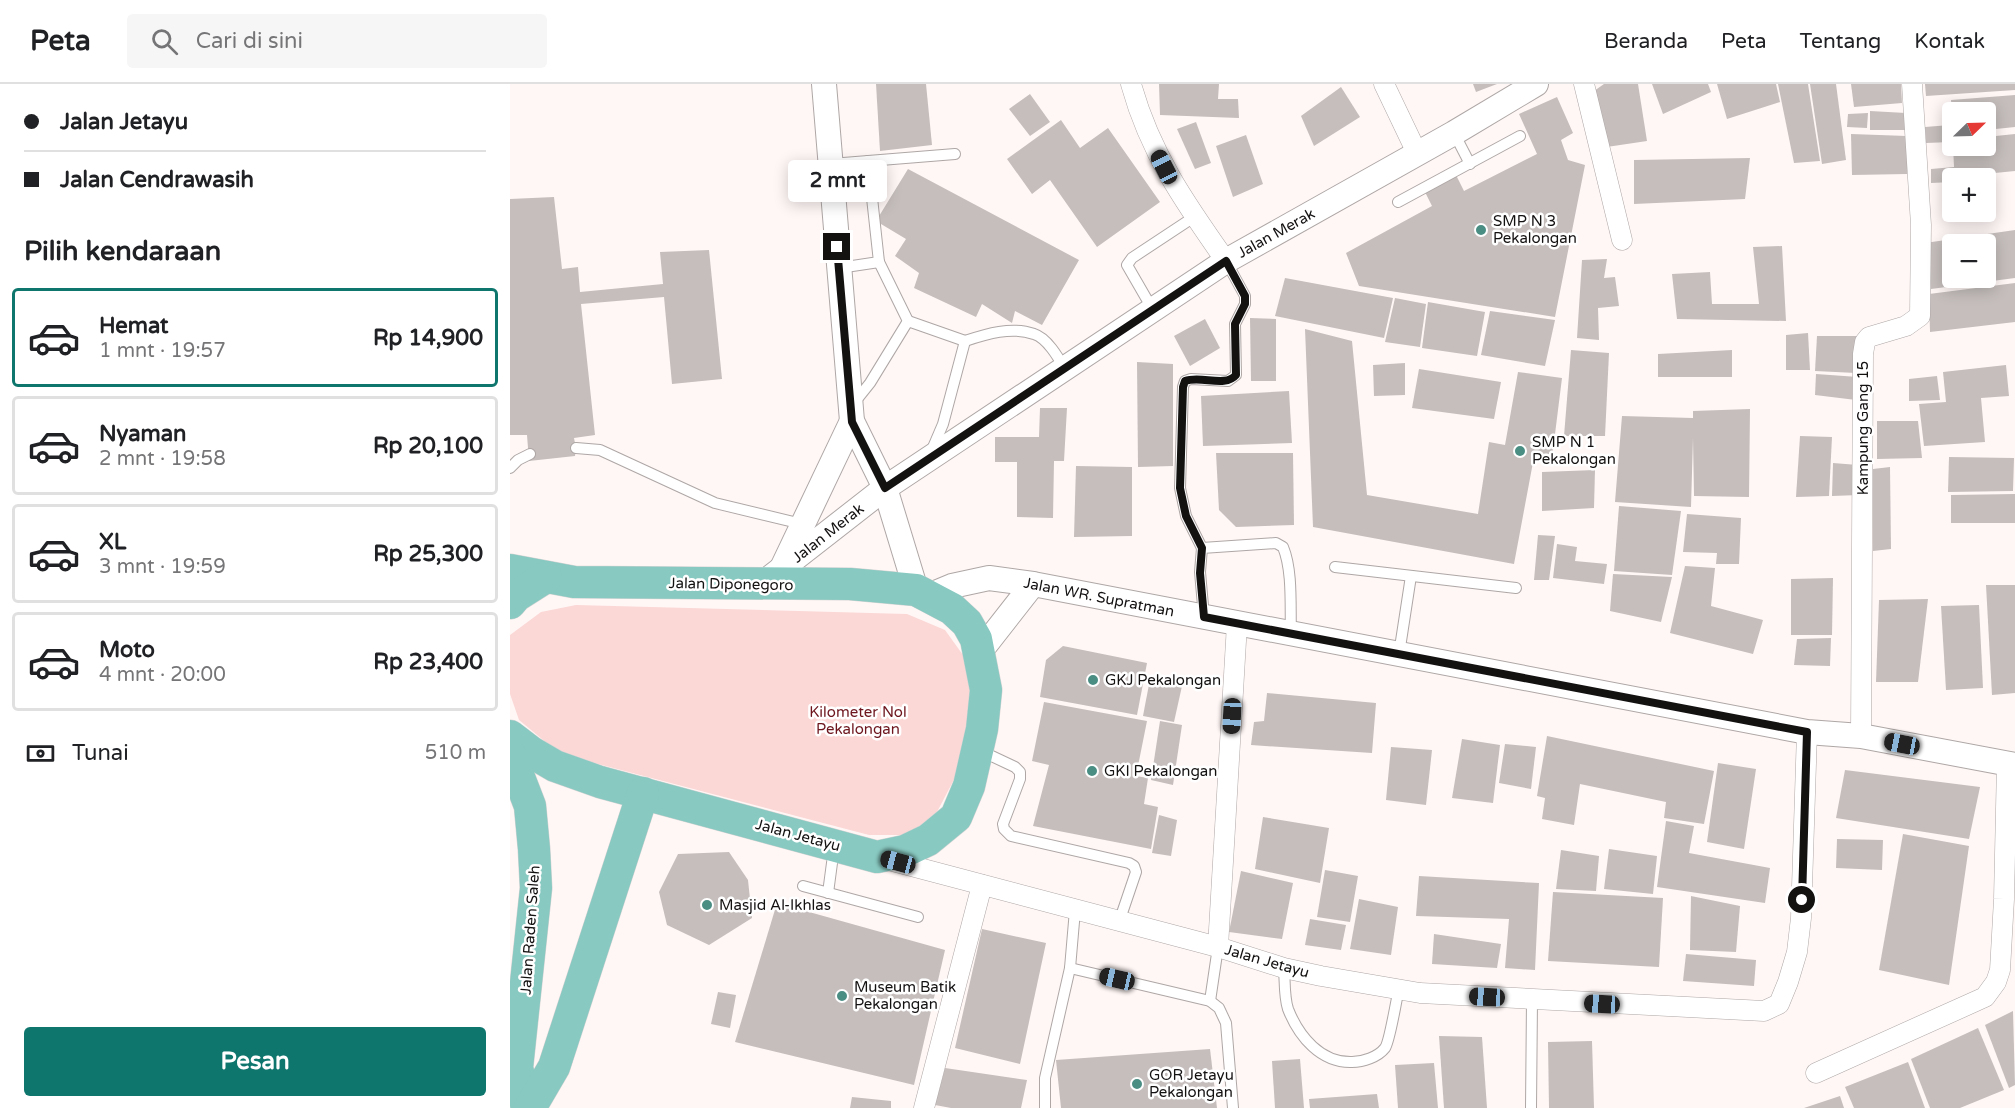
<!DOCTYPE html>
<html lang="id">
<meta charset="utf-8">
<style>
body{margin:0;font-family:"Varela Round",sans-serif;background:#f6f6f6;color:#202124;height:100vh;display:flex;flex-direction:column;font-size:22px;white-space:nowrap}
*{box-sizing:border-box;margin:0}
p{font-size:20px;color:#757577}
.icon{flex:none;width:33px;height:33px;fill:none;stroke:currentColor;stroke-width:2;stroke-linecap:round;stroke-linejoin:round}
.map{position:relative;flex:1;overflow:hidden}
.sheet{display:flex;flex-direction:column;background:#fff;width:510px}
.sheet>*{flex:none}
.top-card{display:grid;align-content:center;height:132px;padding:0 24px;background:#fff}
.needle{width:39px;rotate:67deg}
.fabs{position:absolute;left:1432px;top:18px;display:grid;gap:12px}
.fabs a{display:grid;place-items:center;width:54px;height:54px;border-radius:6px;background:#fff;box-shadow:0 3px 15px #0003;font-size:30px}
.end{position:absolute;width:27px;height:27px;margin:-14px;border:8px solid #141111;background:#fff;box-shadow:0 0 0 3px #fff}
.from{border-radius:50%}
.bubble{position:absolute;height:42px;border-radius:6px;background:#fff;box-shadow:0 3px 15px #0003;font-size:20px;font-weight:800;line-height:42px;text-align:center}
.car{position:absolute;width:18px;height:36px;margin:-18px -9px;border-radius:8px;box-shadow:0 0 4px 2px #0007;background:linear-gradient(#222 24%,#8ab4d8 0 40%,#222 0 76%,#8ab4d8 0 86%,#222 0)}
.top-card b{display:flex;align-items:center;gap:21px;height:57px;font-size:22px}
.top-card b+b{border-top:2px solid #e0e0e0}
.top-card i{width:15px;height:15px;background:#202124}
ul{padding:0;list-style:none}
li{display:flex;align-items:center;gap:18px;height:99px;margin:0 12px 9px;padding:0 12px;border:3px solid #e0e0e0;border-radius:6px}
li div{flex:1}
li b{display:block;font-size:22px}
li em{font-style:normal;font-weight:800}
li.on{border-color:#0f766e}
li>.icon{width:54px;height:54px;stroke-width:1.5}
h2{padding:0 24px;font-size:27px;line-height:72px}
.pay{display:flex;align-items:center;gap:15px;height:66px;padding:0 24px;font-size:22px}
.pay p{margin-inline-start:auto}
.action{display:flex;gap:12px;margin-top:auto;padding:12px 24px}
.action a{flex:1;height:69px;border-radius:6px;background:#0f766e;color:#fff;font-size:24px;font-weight:800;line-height:69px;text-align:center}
header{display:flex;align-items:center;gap:36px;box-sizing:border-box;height:84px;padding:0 30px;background:#fff;border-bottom:2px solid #e0e0e0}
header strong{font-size:28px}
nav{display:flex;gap:33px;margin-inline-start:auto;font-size:21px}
.search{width:420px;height:54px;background:#f6f6f6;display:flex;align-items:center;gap:15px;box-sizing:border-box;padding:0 21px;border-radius:6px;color:#757577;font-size:22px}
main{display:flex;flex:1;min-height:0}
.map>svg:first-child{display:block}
.green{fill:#fbd8d6}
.building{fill:#c5bebd;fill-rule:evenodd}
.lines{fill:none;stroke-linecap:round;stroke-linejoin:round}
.service-casing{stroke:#aea7a6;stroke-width:12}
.minor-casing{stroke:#aea7a6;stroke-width:21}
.tertiary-casing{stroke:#aea7a6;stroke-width:26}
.primary-casing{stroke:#d5d4d4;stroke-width:33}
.service{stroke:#fff;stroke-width:10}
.minor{stroke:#fff;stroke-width:20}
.tertiary{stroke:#fff;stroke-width:24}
.primary{stroke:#88c9c1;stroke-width:32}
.route{stroke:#141111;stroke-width:8}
.poi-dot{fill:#498d83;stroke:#fff;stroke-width:2}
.labels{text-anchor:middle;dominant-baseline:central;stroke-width:5;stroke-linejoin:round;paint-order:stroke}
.poi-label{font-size:15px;fill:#141111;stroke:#fff;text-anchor:start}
.street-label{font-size:15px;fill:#141111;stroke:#fff}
.park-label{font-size:15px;fill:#6d161e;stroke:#fff}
</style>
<header>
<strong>Peta</strong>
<div class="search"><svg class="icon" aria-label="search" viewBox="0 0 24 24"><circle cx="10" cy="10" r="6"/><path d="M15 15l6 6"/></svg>Cari di sini</div>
<nav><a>Beranda</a><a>Peta</a><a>Tentang</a><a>Kontak</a></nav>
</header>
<main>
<section class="sheet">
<div class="top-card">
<b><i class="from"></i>Jalan Jetayu</b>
<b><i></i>Jalan Cendrawasih</b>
</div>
<h2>Pilih kendaraan</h2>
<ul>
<li class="on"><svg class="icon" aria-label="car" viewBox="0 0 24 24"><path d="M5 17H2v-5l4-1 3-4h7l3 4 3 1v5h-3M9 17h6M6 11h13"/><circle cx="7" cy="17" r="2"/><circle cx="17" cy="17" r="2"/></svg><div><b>Hemat</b><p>1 mnt · 19:57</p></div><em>Rp 14,900</em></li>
<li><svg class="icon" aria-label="car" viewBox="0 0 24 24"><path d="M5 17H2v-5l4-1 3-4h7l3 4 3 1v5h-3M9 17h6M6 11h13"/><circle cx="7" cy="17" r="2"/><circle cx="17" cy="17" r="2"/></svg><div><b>Nyaman</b><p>2 mnt · 19:58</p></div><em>Rp 20,100</em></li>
<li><svg class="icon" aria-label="car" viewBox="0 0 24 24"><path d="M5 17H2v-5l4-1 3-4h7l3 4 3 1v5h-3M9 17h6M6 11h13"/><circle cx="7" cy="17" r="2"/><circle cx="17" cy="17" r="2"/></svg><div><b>XL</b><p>3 mnt · 19:59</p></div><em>Rp 25,300</em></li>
<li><svg class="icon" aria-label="car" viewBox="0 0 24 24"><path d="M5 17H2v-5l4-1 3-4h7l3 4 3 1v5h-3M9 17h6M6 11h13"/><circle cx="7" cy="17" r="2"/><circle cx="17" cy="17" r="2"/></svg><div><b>Moto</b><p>4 mnt · 20:00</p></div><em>Rp 23,400</em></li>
</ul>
<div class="pay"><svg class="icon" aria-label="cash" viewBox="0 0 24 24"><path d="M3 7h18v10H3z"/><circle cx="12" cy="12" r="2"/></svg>Tunai<p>510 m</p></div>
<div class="action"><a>Pesan</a></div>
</section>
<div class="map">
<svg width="1505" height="1024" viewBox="0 0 1505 1024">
<rect width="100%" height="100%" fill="#fff7f6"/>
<!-- green -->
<polygon class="green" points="66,521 397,530 435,546 453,571 463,608 450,684 427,728 398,751 359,751 50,670 9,636 0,610 0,551 31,528"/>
<!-- building -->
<g class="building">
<polygon points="366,0 416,0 422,61 370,67"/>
<polygon points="649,0 709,0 708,15 728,15 729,34 650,31"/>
<polygon points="963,0 987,0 966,8"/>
<polygon points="1094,0 1128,0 1137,57 1090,64 1084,7"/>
<polygon points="1142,0 1198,0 1201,8 1153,30"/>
<polygon points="1207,0 1266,0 1270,18 1217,35"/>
<polygon points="1268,0 1298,0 1310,77 1284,79"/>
<polygon points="1300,0 1326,0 1336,76 1312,80"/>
<polygon points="1341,0 1391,0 1392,19 1344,23"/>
<polygon points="1415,0 1505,0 1505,6 1416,12"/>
<polygon points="831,3 850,33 804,62 791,32"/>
<polygon points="520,10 540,38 520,52 499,25"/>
<polygon points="1505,11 1505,43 1476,46 1476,28 1442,28 1441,16"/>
<polygon points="1047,13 1063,49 1051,56 1058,76 1075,81 1045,233 849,202 836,169 922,122 915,108 946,91 954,107 1027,70 1009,30"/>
<polygon points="1360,27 1396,29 1397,46 1360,46"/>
<polygon points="1358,29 1357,44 1337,43 1338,30"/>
<polygon points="551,36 570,64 598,44 650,118 587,163 540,96 522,110 497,75"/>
<polygon points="686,38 701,79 685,85 667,45"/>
<polygon points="1440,41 1441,58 1416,59 1415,43"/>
<polygon points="1341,50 1397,52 1397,90 1342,91"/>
<polygon points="1505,50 1505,87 1444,93 1443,98 1421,99 1421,85 1444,83 1443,62 1476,62 1476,53"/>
<polygon points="736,51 753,100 723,113 706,62"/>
<polygon points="1240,74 1235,115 1124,120 1124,76"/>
<polygon points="398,85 569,176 532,241 505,227 502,239 472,220 466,233 404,204 409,189 385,172 396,155 366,137"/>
<polygon points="44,113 52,185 68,183 70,208 153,200 150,168 199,166 212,295 162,300 154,213 71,220 85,351 64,354 66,364 65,372 19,377 17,351 0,351 0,115"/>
<path d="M1505 146V194L1421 205 1415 159ZM1443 160H1476V194H1443Z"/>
<polygon points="1272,162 1276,237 1167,235 1162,190 1200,188 1202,220 1249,220 1243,163"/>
<polygon points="1097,175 1094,194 1105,193 1109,222 1088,224 1089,256 1067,254 1072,176"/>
<polygon points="775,194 883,214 874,254 765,232"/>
<polygon points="1505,199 1505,238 1420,248 1419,210"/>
<polygon points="885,214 916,220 910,263 875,258"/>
<polygon points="918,218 975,228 967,272 912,264"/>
<polygon points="980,227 1045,236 1035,282 971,271"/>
<polygon points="740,234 766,235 766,297 741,297"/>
<polygon points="695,235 710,264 680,282 664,252"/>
<polygon points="795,245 842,257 857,411 968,430 979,358 995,361 1008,288 1052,294 1042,374 1024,373 1004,480 803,443"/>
<polygon points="1298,249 1300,286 1276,286 1276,251"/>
<polygon points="1307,252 1347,252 1346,289 1305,287"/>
<polygon points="1061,266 1099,269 1095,352 1054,352"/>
<polygon points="1222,266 1222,293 1148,293 1148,270"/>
<polygon points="627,278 663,280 663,382 628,383"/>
<polygon points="895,279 895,311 864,312 863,281"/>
<polygon points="1496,281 1499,312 1471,314 1475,358 1414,362 1409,320 1436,318 1433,288"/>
<polygon points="909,285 991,298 984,335 902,324"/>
<polygon points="1306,290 1348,293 1346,316 1305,311"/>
<polygon points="1427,292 1430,316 1399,317 1399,295"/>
<polygon points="779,307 782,359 693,362 691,312"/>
<polygon points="530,324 557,324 554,377 544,377 543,434 507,433 507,378 485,378 485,353 529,353"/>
<polygon points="1240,325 1239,413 1184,412 1183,354 1181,423 1105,418 1112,332 1183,334 1183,327"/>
<polygon points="1367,337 1408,337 1412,374 1367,375"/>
<polygon points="1290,352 1322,353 1319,412 1286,413"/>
<polygon points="706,369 783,369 784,441 726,443 709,426"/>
<polygon points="1439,373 1504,374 1503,407 1438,408"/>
<polygon points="1323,379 1348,381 1349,411 1322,412"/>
<polygon points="566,382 622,383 622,452 564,453"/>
<polygon points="1380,383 1381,465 1363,467 1363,385"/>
<polygon points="1085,386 1084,424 1032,427 1032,388"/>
<polygon points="1505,410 1505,439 1441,439 1441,411"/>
<polygon points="1109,422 1171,427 1162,491 1104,487"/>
<polygon points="1177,430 1231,434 1229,480 1206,480 1207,469 1173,468"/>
<polygon points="1028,451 1045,452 1039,496 1024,496"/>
<polygon points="1047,460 1067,463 1065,477 1097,480 1094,500 1043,494"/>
<polygon points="1175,482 1205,484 1201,522 1253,536 1243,570 1160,549"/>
<polygon points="1103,490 1162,493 1151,538 1100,527"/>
<polygon points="1323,494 1322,551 1281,551 1281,495"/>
<polygon points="1476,501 1505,501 1505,609 1482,611"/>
<polygon points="1418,515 1408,598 1366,598 1369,516"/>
<polygon points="1469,521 1473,604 1436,606 1431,522"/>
<polygon points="1321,554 1320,582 1284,581 1287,555"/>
<polygon points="553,562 637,579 627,631 530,613 536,576"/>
<polygon points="640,595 672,602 664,638 633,632"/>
<polygon points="757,609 866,619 862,669 741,661 744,638 754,637"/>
<polygon points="534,618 637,637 626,692 638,694 634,720 648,723 641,765 523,742 539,681 522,677"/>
<polygon points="650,637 672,641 663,701 641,696"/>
<polygon points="1037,652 1204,687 1194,740 1154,734 1156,718 1070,700 1064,741 1032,735 1035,714 1027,712"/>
<polygon points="952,655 990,661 983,719 942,714"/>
<polygon points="995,660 1026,663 1021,705 989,699"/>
<polygon points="881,663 922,666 916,721 876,716"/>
<polygon points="1208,679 1246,685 1234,765 1197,758"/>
<polygon points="1335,686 1470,703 1459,755 1326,734"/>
<polygon points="649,731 667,736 661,772 642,769"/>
<polygon points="753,733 819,744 810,799 745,785"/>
<polygon points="1156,737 1184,742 1179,769 1260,784 1255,819 1147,803"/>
<polygon points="1393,750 1459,762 1439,901 1369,886"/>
<polygon points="1327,755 1373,756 1372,786 1326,784"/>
<polygon points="1099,765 1147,772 1143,810 1094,805"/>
<polygon points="1051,766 1089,772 1086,807 1046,805"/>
<polygon points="219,768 238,796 242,834 199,861 157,841 149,808 168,770"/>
<polygon points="815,786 848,792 840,838 807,833"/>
<polygon points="731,787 783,799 772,855 719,848"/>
<polygon points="909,792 1029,799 1025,886 995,884 999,835 906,832"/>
<polygon points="1043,808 1153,814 1149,883 1038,877"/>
<polygon points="1181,812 1230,822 1226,868 1180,866"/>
<polygon points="849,815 888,823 881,871 840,865"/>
<polygon points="267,819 435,866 404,1001 225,958"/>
<polygon points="800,835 836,841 831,866 795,861"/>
<polygon points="472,845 536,859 510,980 445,964"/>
<polygon points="924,850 991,860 987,884 922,880"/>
<polygon points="1176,870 1246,876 1244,902 1173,897"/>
<polygon points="208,908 226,911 220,944 201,940"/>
<polygon points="1503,927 1505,1001 1499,1004 1475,941"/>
<polygon points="1468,944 1494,1006 1450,1024 1420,1024 1401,975"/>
<polygon points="929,952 972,953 977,1024 934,1024"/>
<polygon points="1082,957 1084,1024 1039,1024 1038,958"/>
<polygon points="700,965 707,1024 551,1024 546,976"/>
<polygon points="790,975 794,1024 765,1024 762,977"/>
<polygon points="1398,978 1415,1024 1344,1024 1335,1003"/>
<polygon points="924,979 928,1024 888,1024 885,981"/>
<polygon points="435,984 517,996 511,1024 441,1024 425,1021"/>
<polygon points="867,1010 869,1024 800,1024 799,1015"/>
<polygon points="1330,1012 1334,1024 1294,1024"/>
<polygon points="342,1013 381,1017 381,1024 340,1024"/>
</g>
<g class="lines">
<defs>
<g id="service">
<polyline points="944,49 960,80"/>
<polyline points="321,80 445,70"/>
<polyline points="888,118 1010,52"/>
<polyline points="369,178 398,237"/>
<polyline points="329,184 369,178 358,77"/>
<polyline points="643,226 617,181 622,174 684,133"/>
<path d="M455 257C476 250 502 242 524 250 537 254 548 273 555 285"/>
<polyline points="344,319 360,299 398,237 455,257 433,340 421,368"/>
<polyline points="66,364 90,366 205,419 292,440"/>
<polyline points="0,384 8,376 20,370"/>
<polyline points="692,464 676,432 670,404 673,303 675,297 681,295 718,297 726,291 725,240 735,220 735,212 716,177"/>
<polyline points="825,483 1006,504"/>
<path d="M694 533 690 488 692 464 766 459 773 463C783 487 780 524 781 550"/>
<polyline points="889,570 901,492"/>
<polyline points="471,667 505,683 510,688 510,695 493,740 494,745 501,752 619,779 624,782 626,788 609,838"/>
<polyline points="293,802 408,833"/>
<polyline points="318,809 324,764"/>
<polyline points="560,884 700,917 709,924 716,939 723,1024"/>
<path d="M774 884C775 897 774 913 778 925 789 953 811 979 842 978 853 978 868 973 875 964 880 957 886 916 889 905"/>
<polyline points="700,917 708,863"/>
<polyline points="535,1024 535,994 560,884 565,826"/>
<polyline points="1021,1024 1022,916"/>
</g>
<g id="minor">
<path d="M621 0C640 69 675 119 716 177"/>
<polyline points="874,0 907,69"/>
<polyline points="1074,0 1112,156"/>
<polyline points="1351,652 1353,270 1355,258 1359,253 1396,242 1410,232 1411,141 1402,0"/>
<polyline points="375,775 708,863 774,884 811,892 910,909 1254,927 1269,920 1278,898 1287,868 1291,834 1297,648"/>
<polyline points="708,863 727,540"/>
<polyline points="1306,989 1475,913 1486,898 1490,886 1494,815 1497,680"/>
<polyline points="414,1024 472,801"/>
</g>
<g id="tertiary">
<polyline points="314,0 342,337 375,404 406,506"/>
<polyline points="273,482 342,337"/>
<polyline points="252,500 375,404 716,177 944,49 1026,0"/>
<polyline points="418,512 442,502 479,494 523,500 1297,648 1351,652 1505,681"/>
<polyline points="469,569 523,500"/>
</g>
<g id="primary">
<polyline points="0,486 64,498 340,500 406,506 442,525 457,539 466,555 476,606 472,645 459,702 446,733 418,756 395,767 367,773 90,698 45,682 21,668 0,652"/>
<polyline points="0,519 6,512 36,493"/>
<polyline points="0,670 20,722 24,765 26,804 7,984 17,1024"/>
<polyline points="20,1024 44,983 133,709"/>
</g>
</defs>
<!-- service casing -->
<use href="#service" class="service-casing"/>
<!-- minor casing -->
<use href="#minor" class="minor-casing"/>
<!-- tertiary casing -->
<use href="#tertiary" class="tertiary-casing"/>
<!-- primary casing -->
<use href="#primary" class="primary-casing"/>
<!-- service -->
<use href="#service" class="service"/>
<!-- minor -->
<use href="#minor" class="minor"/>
<!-- tertiary -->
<use href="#tertiary" class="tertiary"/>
<!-- primary -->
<use href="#primary" class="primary"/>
</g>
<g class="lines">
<!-- route -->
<path class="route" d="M327 163 342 338 375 404 716 177 735 212V220L725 240 726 291C715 304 691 291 675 297L673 303 670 404 676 432 692 464 690 489 694 533 1297 648 1292 816"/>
</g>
<!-- markers -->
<g class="poi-dot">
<circle cx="971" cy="146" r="6"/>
<circle cx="1010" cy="367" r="6"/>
<circle cx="583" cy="596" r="6"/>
<circle cx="582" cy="687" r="6"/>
<circle cx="197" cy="821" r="6"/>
<circle cx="332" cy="912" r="6"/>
<circle cx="627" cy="1000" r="6"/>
</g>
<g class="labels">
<!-- poi labels -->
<g class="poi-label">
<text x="983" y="137">SMP N 3<tspan x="983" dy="17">Pekalongan</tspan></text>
<text x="1022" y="358">SMP N 1<tspan x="1022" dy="17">Pekalongan</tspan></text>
<text x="595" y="596">GKJ Pekalongan</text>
<text x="594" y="687">GKI Pekalongan</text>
<text x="209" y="821">Masjid Al-Ikhlas</text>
<text x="344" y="903">Museum Batik<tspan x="344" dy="17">Pekalongan</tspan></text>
<text x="639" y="991">GOR Jetayu<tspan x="639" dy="17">Pekalongan</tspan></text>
</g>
<!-- street labels -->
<g class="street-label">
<text transform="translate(766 149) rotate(-29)">Jalan Merak</text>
<text transform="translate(1353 344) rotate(-90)">Kampung Gang 15</text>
<text transform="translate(318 449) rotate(-38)">Jalan Merak</text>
<text transform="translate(221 500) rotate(1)">Jalan Diponegoro</text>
<text transform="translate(589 513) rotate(11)">Jalan WR. Supratman</text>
<text transform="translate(288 751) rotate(15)">Jalan Jetayu</text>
<text transform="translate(20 846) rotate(-86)">Jalan Raden Saleh</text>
<text transform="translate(757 877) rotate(16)">Jalan Jetayu</text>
</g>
<!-- park labels -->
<g class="park-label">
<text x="348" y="628">Kilometer Nol<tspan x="348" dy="17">Pekalongan</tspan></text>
</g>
</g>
</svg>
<div class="fabs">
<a><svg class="needle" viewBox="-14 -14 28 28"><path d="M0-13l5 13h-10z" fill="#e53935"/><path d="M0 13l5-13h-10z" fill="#757577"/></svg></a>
<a>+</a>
<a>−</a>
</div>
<i class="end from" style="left:1292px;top:816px"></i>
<i class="end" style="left:327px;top:163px"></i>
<div class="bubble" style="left:278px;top:76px;width:99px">2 mnt</div>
<i class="car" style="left:654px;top:83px;rotate:333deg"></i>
<i class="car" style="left:722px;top:632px;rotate:183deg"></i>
<i class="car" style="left:1392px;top:660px;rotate:281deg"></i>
<i class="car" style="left:388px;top:778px;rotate:285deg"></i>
<i class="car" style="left:607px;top:895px;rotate:283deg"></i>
<i class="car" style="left:977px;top:913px;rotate:273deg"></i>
<i class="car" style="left:1092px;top:920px;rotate:273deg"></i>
</div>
</main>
